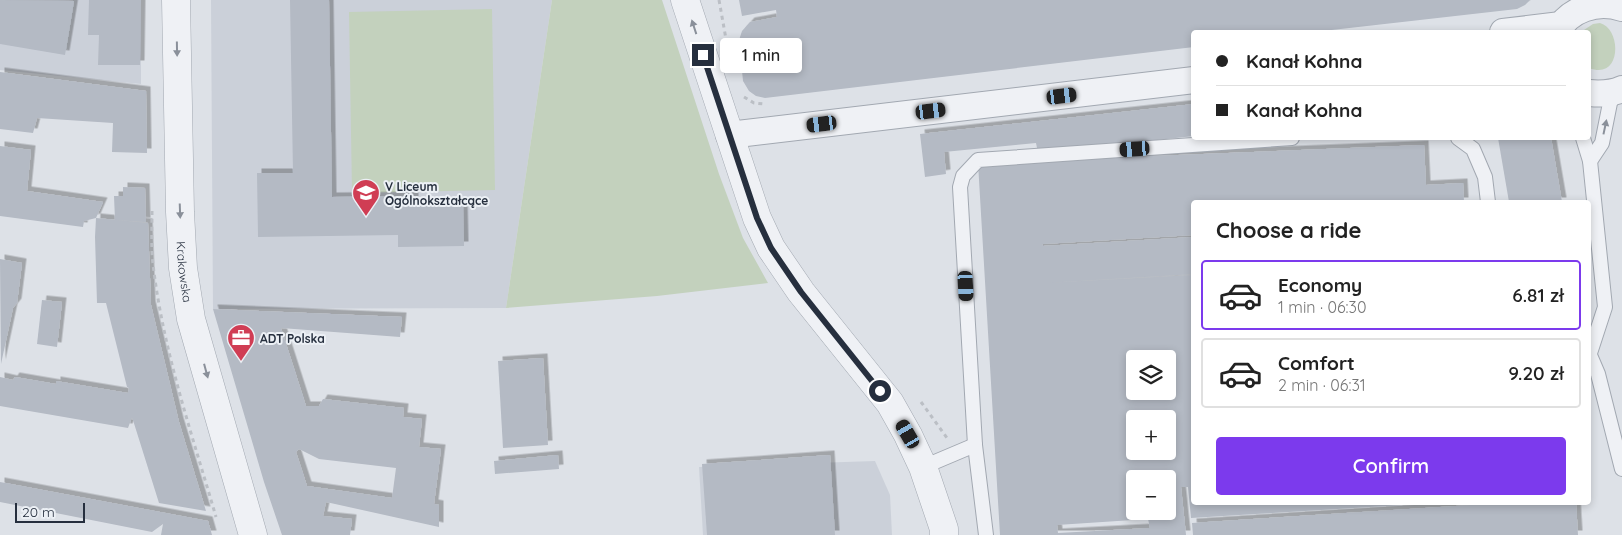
<!DOCTYPE html>
<meta charset="utf-8">
<style>
body{margin:0;font-family:Quicksand,sans-serif;background:#f2f2f2;color:#222;height:100vh;display:flex;flex-direction:column;font-size:19px;white-space:nowrap}
*{box-sizing:border-box;margin:0}
p{font-size:16px;color:#767676}
.icon{flex:none;width:28px;height:28px;fill:none;stroke:currentColor;stroke-width:2;stroke-linecap:round;stroke-linejoin:round}
.map{position:relative;flex:1;overflow:hidden}
.drawer{position:absolute;left:1191px;top:200px;width:400px;height:305px;display:flex;flex-direction:column;background:#fff;border-radius:5px;box-shadow:0 2px 8px #0003}
.drawer>*{flex:none}
.top-card{position:absolute;left:1191px;top:30px;width:400px;height:110px;border-radius:5px;box-shadow:0 2px 8px #0003;display:grid;align-content:center;height:110px;padding:0 25px;background:#fff}
.controls{position:absolute;left:1126px;top:350px;display:grid;gap:10px}
.controls a{display:grid;place-items:center;width:50px;height:50px;border-radius:5px;background:#fff;box-shadow:0 2px 8px #0003;font-size:25px}
.scale{position:absolute;left:15px;bottom:12px;width:70px;box-sizing:border-box;padding-left:5px;border:2px solid #262f3e;border-top:0;font-size:14px;line-height:18px;white-space:nowrap;color:#262f3e;-webkit-text-stroke:4px #ecf0f5;paint-order:stroke}
.end{position:absolute;width:22px;height:22px;margin:-11px;border:6px solid #262f3e;background:#fff;box-shadow:0 0 0 2px #fff}
.from{border-radius:50%}
.bubble{position:absolute;height:35px;border-radius:5px;background:#fff;box-shadow:0 2px 8px #0003;font-size:16px;font-weight:600;line-height:35px;text-align:center}
.car{position:absolute;width:15px;height:30px;margin:-15px -8px;border-radius:6px;box-shadow:0 0 4px 1px #0007;background:linear-gradient(#222 24%,#8ab4d8 0 40%,#222 0 76%,#8ab4d8 0 86%,#222 0)}
.top-card b{display:flex;align-items:center;gap:18px;height:48px;font-size:19px}
.top-card b+b{border-top:1px solid #e0e0e0}
.top-card i{width:12px;height:12px;background:#222}
ul{padding:0;list-style:none}
li{display:flex;align-items:center;gap:15px;height:70px;margin:0 10px 8px;padding:0 15px;border:2px solid #e0e0e0;border-radius:5px}
li div{flex:1}
li b{display:block;font-size:19px}
li em{font-style:normal;font-weight:600}
li.current{border-color:#7c3aed}
li>.icon{width:45px;height:45px;stroke-width:1.5}
h2{padding:0 25px;font-size:22px;line-height:60px}
.action{display:flex;gap:10px;margin-top:auto;padding:10px 25px}
.action a{flex:1;height:58px;border-radius:5px;background:#7c3aed;color:#fff;font-size:20px;font-weight:600;line-height:58px;text-align:center}
.map>svg:first-child{display:block}
.built{fill:#cbd0d9}
.green{fill:#c3d1bd}
.building{fill:#b4bac4;fill-rule:evenodd;filter:url(#shadow)}
.lines{fill:none;stroke-linecap:round;stroke-linejoin:round}
.service-casing{stroke:#a2a8b1;stroke-width:16}
.minor-casing{stroke:#a2a8b1;stroke-width:28}
.tertiary-casing{stroke:#a2a8b1;stroke-width:29}
.path{stroke:#bbbfc5;stroke-width:3;stroke-dasharray:4 4;stroke-linecap:butt}
.service{stroke:#eff1f5;stroke-width:14}
.minor{stroke:#eff1f5;stroke-width:26}
.tertiary{stroke:#eff1f5;stroke-width:28}
.oneway{fill:#8a909a}
.route{stroke:#262f3e;stroke-width:6}
.labels{text-anchor:middle;dominant-baseline:central;stroke-width:4;stroke-linejoin:round;paint-order:stroke}
.poi-label{font-size:12px;font-weight:bold;fill:#262f3e;stroke:#ecf0f5;text-anchor:start}
.street-label{font-size:12px;fill:#262f3e;stroke:#ecf0f5}
</style>
<div class="map">
<svg width="1622" height="535" viewBox="0 0 1622 535">
<defs>
<filter id="shadow"><feDropShadow dx="4.5" dy="-4.5" stdDeviation="0" flood-color="#0004"/></filter>
</defs>
<rect width="100%" height="100%" fill="#dde1e7"/>
<!-- built -->
<g class="built">
<polygon points="0,0 141,0 141,84 0,70"/>
<polygon points="211,0 552,0 506,308 213,309"/>
<polygon points="875,461 890,495 892,535 703,535 699,467"/>
</g>
<!-- green -->
<g class="green">
<polygon points="552,0 662,0 719,174 743,238 768,283 657,296 506,308"/>
<polygon points="492,9 495,190 352,193 349,12"/>
<path d="M1600 23C1622 29 1622 81 1589 68V32H1581L1593 24Z"/>
</g>
<!-- building -->
<g class="building">
<polygon points="0,0 74,1 65,55 0,44"/>
<polygon points="89,0 141,0 140,65 98,65 99,35 88,35"/>
<polygon points="290,0 329,0 332,197 414,196 414,203 463,202 464,246 398,247 398,235 258,237 257,173 293,173"/>
<polygon points="739,0 1530,0 1525,5 1517,9 1314,32 1194,32 1194,47 765,98 756,96 749,91 743,81 739,40 742,31 750,22 777,17 776,10 742,16"/>
<polygon points="0,72 146,91 147,153 112,152 113,123 37,118 33,133 0,129"/>
<polygon points="1194,104 1194,136 1038,153 1036,143 944,152 946,174 925,177 920,134"/>
<polygon points="1498,138 1551,138 1562,202 1509,202"/>
<path d="M1424 145 1426 185 1463 183 1464 202H1194V235L1042 244 1043 246 1194 237V274L1045 283 1194 275V502H1419V504L1191 518 1188 487H1181L1186 535H1000L978 163ZM1135 359H1168V391H1135ZM1135 419H1168V451H1135ZM1135 479H1168V511H1135ZM1148 519 1150 528 1058 533 1057 525Z"/>
<polygon points="0,146 31,150 27,191 103,202 96,218 84,221 83,227 0,216"/>
<polygon points="123,187 145,188 146,222 115,220 114,196 123,196"/>
<polygon points="96,218 148,223 151,305 179,422 206,511 159,503 132,417 128,428 0,406 0,377 13,380 15,377 56,384 56,381 128,393 129,388 127,387 106,303 97,303 95,237"/>
<polygon points="0,259 22,263 17,303 13,308 1,364"/>
<polygon points="42,300 62,302 57,347 37,344"/>
<path d="M213 309 402 317 400 337 281 328 306 406H319L323 399 404 408 403 417 422 419 419 447 441 449 434 504 439 505V527L326 502 323 516 352 519 350 535H282L264 482ZM299 449 319 459 396 468 392 498 307 486 296 452Z"/>
<polygon points="543,358 548,445 503,448 498,361"/>
<polygon points="558,455 559,469 495,474 494,461"/>
<polygon points="830,455 835,535 707,535 702,464"/>
<polygon points="0,482 208,521 212,535 161,535 163,524 152,532 0,502"/>
<polygon points="1518,502 1576,502 1578,535 1193,535 1192,523"/>
</g>
<g class="lines">
<defs>
<g id="service">
<polyline points="1458,138 1473,149 1485,177 1488,202"/>
<polyline points="1583,138 1590,161 1605,307 1590,353"/>
<polyline points="1590,161 1602,143 1610,103 1616,92"/>
<polyline points="1589,353 1598,374 1622,469"/>
<polyline points="923,467 975,445"/>
<polyline points="986,535 975,445 960,187 963,176 978,160 1292,138"/>
</g>
<g id="minor">
<polyline points="1503,32 1561,25"/>
<path d="M1557 32C1569 9 1597 0 1622 8"/>
<path d="M1589 93C1601 94 1611 94 1622 89"/>
<polyline points="729,135 1194,80"/>
</g>
<g id="tertiary">
<path id="s1" d="M176 0 180 212 183 268 191 319 253 535"/>
<polyline points="685,0 757,218 771,248 801,292 890,403 908,435 923,467 944,529 944,535"/>
</g>
</defs>
<!-- service casing -->
<use href="#service" class="service-casing"/>
<!-- minor casing -->
<use href="#minor" class="minor-casing"/>
<!-- tertiary casing -->
<use href="#tertiary" class="tertiary-casing"/>
<!-- path -->
<g class="path">
<polyline points="719,0 726,39"/>
<polyline points="744,97 754,103 764,104 765,105"/>
<path d="M152 211C152 228 151 247 153 264 163 351 192 434 216 517"/>
<polyline points="921,402 947,438"/>
</g>
<!-- service -->
<use href="#service" class="service"/>
<!-- minor -->
<use href="#minor" class="minor"/>
<!-- tertiary -->
<use href="#tertiary" class="tertiary"/>
</g>
<!-- one-way arrows -->
<defs><path id="oneway-solid" d="M-6-.8H1V-3.2L6.5 0L1 3.2V.8H-6Z" transform="scale(1.25)"/></defs>
<g class="oneway">
<use href="#oneway-solid" transform="translate(694 27) rotate(-108)"/>
<use href="#oneway-solid" transform="translate(177 49) rotate(89)"/>
<use href="#oneway-solid" transform="translate(1605 127) rotate(-78)"/>
<use href="#oneway-solid" transform="translate(180 211) rotate(88)"/>
<use href="#oneway-solid" transform="translate(206 371) rotate(75)"/>
</g>
<g class="lines">
<!-- route -->
<polyline class="route" points="703,55 757,218 771,248 801,292 880,391"/>
</g>
<!-- icons -->
<defs>
<symbol id="school-pin" viewBox="-11 -11 22 30"><path d="M0 17L-7.5 6A9.5 9.5 0 1 1 7.5 6Z" fill="#d03d54" stroke="#ecf0f5"/><path d="M0-5L7-2L0 1L-7-2ZM-4 1L0 2.5L4 1V4Q0 6-4 4Z" fill="#fff"/></symbol>
<symbol id="office-pin" viewBox="-11 -11 22 30"><path d="M0 17L-7.5 6A9.5 9.5 0 1 1 7.5 6Z" fill="#d03d54" stroke="#ecf0f5"/><path d="M-6-3h4V-5.5h4V-3h4V5H-6ZM-1-4.5V-3h2v-1.5ZM-6 0V1H6V0Z" fill="#fff"/></symbol>
</defs>
<g fill-rule="evenodd">
<use href="#school-pin" x="350" y="177" width="32" height="43"/>
<use href="#office-pin" x="225" y="322" width="32" height="43"/>
</g>
<g class="labels">
<!-- poi labels -->
<g class="poi-label">
<text x="385" y="186">V Liceum<tspan x="385" dy="14">Ogólnokształcące</tspan></text>
<text x="260" y="338">ADT Polska</text>
</g>
<!-- street labels -->
<g class="street-label">
<text stroke="none"><textPath href="#s1" startOffset="272">Krakowska</textPath></text>
</g>
</g>
</svg>
<div class="controls">
<a><svg class="icon" aria-label="layers" viewBox="0 0 24 24"><path d="M12 4l9 5-9 5-9-5zM3 14l9 5 9-5"/></svg></a>
<a>+</a>
<a>−</a>
</div>
<div class="scale">20 m</div>
<i class="end from" style="left:880px;top:391px"></i>
<i class="end" style="left:703px;top:55px"></i>
<div class="bubble" style="left:720px;top:38px;width:82px">1 min</div>
<i class="car" style="left:1062px;top:96px;rotate:83deg"></i>
<i class="car" style="left:931px;top:111px;rotate:83deg"></i>
<i class="car" style="left:822px;top:124px;rotate:263deg"></i>
<i class="car" style="left:1135px;top:149px;rotate:266deg"></i>
<i class="car" style="left:966px;top:286px;rotate:177deg"></i>
<i class="car" style="left:908px;top:434px;rotate:330deg"></i>
<div class="top-card">
<b><i class="from"></i>Kanał Kohna</b>
<b><i></i>Kanał Kohna</b>
</div>
<section class="drawer">
<h2>Choose a ride</h2>
<ul>
<li class="current"><svg class="icon" aria-label="car" viewBox="0 0 24 24"><path d="M5 17H2v-5l4-1 3-4h7l3 4 3 1v5h-3M9 17h6M6 11h13"/><circle cx="7" cy="17" r="2"/><circle cx="17" cy="17" r="2"/></svg><div><b>Economy</b><p>1 min · 06:30</p></div><em>6.81 zł</em></li>
<li><svg class="icon" aria-label="car" viewBox="0 0 24 24"><path d="M5 17H2v-5l4-1 3-4h7l3 4 3 1v5h-3M9 17h6M6 11h13"/><circle cx="7" cy="17" r="2"/><circle cx="17" cy="17" r="2"/></svg><div><b>Comfort</b><p>2 min · 06:31</p></div><em>9.20 zł</em></li>
</ul>
<div class="action"><a>Confirm</a></div>
</section>
</div>
